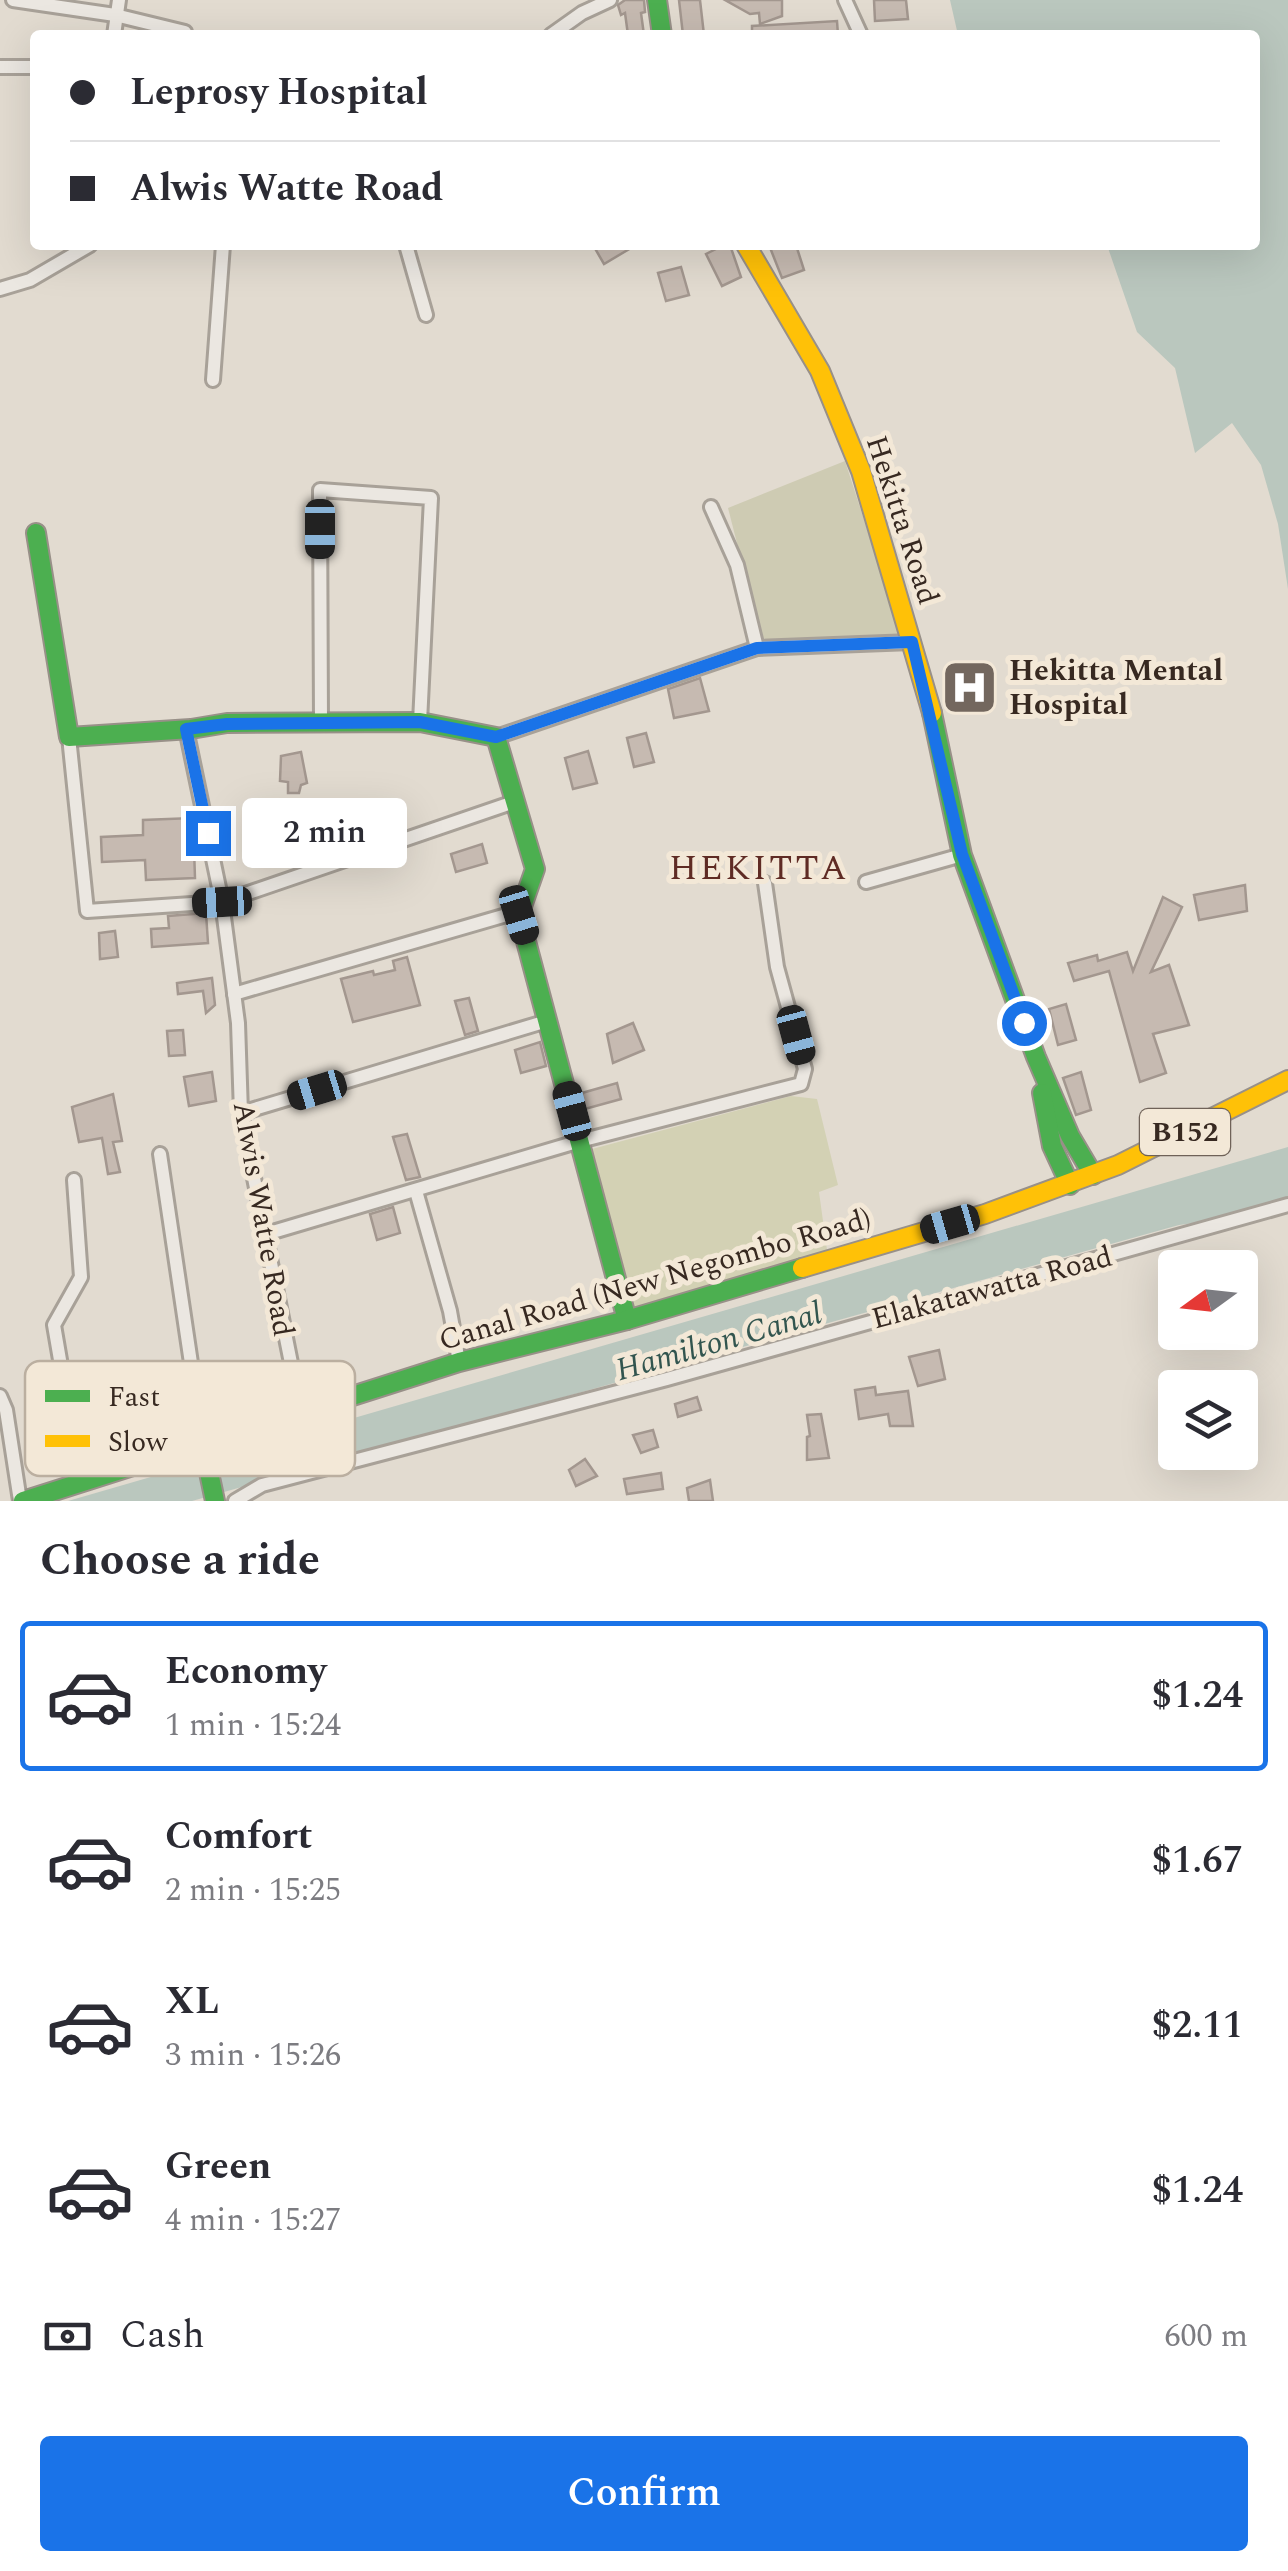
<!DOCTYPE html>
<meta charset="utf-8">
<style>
body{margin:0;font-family:Spectral,serif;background:#f7f7f7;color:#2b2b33;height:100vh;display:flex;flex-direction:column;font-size:38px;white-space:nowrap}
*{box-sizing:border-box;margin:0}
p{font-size:32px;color:#7c7c81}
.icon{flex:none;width:55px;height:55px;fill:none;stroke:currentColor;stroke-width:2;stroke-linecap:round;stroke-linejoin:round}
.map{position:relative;height:1501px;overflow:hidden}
.side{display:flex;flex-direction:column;background:#fff;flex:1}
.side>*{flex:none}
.top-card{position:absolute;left:30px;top:30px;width:1230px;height:220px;border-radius:10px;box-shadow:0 10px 40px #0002;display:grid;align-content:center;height:220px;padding:0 40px;background:#fff}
.needle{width:65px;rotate:255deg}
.fabs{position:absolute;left:1158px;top:1250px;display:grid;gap:20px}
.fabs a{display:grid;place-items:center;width:100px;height:100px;border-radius:10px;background:#fff;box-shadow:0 10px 40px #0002;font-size:50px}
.end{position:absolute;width:45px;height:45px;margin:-22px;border:12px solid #1a73e8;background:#fff;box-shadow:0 0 0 5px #fff}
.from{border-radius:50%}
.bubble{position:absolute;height:70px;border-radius:10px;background:#fff;box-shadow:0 10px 40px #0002;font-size:32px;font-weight:600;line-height:70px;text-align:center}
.car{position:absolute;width:30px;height:60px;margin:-30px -15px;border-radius:12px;box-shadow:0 0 8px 2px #0007;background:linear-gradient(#222 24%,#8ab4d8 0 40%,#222 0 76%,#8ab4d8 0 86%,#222 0)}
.top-card b{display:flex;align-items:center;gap:35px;height:95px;font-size:38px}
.top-card b+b{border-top:2px solid #e1e1e2}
.top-card i{width:25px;height:25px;background:#2b2b33}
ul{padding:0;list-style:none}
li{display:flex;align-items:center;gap:30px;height:150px;margin:0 20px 15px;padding:0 20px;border:5px solid transparent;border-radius:10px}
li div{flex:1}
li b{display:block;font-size:38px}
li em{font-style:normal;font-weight:600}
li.selected{border-color:#1a73e8}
li>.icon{width:90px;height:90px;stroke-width:1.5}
h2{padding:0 40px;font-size:45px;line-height:120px}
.pay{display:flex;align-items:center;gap:25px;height:110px;padding:0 40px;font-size:38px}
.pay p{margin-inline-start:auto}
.button{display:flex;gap:20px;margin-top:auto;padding:20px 40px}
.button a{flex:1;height:115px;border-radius:10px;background:#1a73e8;color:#fff;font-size:40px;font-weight:600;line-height:115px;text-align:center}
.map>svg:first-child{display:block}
.green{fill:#d3d1b4}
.cemetery{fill:#cecbb3}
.water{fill:#bac7be}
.building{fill:#c6bab1;stroke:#a3978f;stroke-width:2.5}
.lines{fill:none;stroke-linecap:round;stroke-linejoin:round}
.street-casing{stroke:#a8a198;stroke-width:18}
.fast-casing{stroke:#989088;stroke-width:22}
.slow-casing{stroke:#989088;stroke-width:22}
.street{stroke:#ebe7e1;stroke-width:12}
.fast{stroke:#4caf50;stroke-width:18}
.slow{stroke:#ffc107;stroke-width:18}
.route{stroke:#1a73e8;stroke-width:12}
.labels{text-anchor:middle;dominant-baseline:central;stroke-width:10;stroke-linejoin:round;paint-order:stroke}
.shield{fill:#f3e8d7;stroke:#6f6258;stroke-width:2.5}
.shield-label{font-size:28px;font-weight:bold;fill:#372921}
.street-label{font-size:30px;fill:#372921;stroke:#f3e8d7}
.poi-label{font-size:30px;font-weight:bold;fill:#372921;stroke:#f3e8d7;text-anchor:start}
.water-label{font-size:32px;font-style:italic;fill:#32554f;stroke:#f3e8d7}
.quarter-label{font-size:35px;letter-spacing:2.5px;fill:#5f2b24;stroke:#f3e8d7}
.key{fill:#f3e8d7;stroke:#bbafa0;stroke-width:2.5}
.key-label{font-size:28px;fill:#372921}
</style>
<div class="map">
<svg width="1288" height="1501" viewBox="0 0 1288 1501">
<rect width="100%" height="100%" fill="#e2dbd0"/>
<!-- green -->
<polygon class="green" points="791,1096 817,1099 838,1185 819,1192 827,1250 630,1309 592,1149"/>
<!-- cemetery -->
<polygon class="cemetery" points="845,461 901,634 770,641 761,637 728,508"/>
<!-- water -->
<g class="water">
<polygon points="950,0 1288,0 1288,589 1278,524 1261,465 1232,423 1195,453 1175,368 1137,332 1107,245 1255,245 1255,35 958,35"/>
<polygon points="1288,1147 1288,1210 1179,1225 192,1501 68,1501"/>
</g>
<!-- building -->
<g class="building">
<polygon points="625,0 644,0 645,12 641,13 644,35 628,35 625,13 621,15 618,5"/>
<polygon points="679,0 700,0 704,35 683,35"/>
<polygon points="725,0 782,0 782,16 760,24 759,13 750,14"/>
<polygon points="874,0 906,0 908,19 875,21"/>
<polygon points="837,21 838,35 752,35 752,26"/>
<polygon points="593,245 636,245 604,264"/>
<polygon points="724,245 730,245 741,277 722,286 706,254"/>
<polygon points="769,245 796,245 804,270 782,278"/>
<polygon points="681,267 689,295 666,301 658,273"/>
<polygon points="700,678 709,711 674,718 668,689"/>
<polygon points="646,733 654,762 634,767 627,738"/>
<polygon points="588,751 597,783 573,789 565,758"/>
<polygon points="301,752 307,783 301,785 299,793 288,793 288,782 280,781 281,756"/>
<polygon points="193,818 195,878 146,880 145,860 102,862 101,837 143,835 143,820"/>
<polygon points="482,844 487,863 456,872 451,854"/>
<polygon points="1245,885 1247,911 1199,920 1194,895"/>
<polygon points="1163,897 1182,907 1151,972 1169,965 1189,1025 1153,1034 1166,1073 1140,1082 1109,971 1074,981 1068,963 1097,955 1098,961 1127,952 1133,971"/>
<polygon points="206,913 208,943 152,947 151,929 169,928 168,916"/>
<polygon points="115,931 118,957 100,959 99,933"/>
<polygon points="407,957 420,1005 353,1022 341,979 373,971 374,975 395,970 393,961"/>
<polygon points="212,978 215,1005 206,1013 203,991 178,994 177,983"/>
<polygon points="469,998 478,1031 465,1035 455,1001"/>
<polygon points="1066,1004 1076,1040 1058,1045 1049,1009"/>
<polygon points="633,1023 644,1050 613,1063 607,1034"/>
<polygon points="183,1030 185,1055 169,1056 167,1031"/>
<polygon points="540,1042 546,1066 521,1073 515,1050"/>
<polygon points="212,1072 216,1101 189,1106 184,1077"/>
<polygon points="1081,1072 1091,1110 1076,1115 1063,1078"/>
<polygon points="617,1083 621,1099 585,1109 582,1093"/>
<polygon points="113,1094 122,1141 113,1142 120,1172 108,1174 102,1138 79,1142 72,1107"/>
<polygon points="407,1134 420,1177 406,1180 393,1137"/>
<polygon points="393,1207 400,1233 377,1240 370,1214"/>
<polygon points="939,1350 945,1379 918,1386 909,1357"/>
<polygon points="875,1387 876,1395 908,1391 913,1426 890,1426 888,1414 859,1419 855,1390"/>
<polygon points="697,1397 701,1410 678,1417 675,1404"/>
<polygon points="821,1414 829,1458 807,1460 807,1437 810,1436 807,1415"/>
<polygon points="653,1430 658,1447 641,1453 633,1435"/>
<polygon points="585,1459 597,1476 576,1486 569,1470"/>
<polygon points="661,1473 663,1489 627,1494 624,1479"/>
<polygon points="710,1480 713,1501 689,1501 687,1488"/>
</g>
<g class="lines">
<defs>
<g id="street">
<polyline points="13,0 115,15 185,32"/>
<polyline points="845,0 861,35"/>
<polyline points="114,35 119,0"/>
<polyline points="551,35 582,13 610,0"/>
<polyline points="0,67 35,67"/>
<polyline points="406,245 426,315"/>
<polyline points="0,289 30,280 90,245"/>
<polyline points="213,380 223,245"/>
<polyline points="711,507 737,565 757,648"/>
<polyline points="321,723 320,490 431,498 420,722"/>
<polyline points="186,729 222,902 238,1023 241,1113 301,1413"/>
<polyline points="69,737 87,911 222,902 514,802"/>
<polyline points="496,737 757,648 912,642"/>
<polyline points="866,882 962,855"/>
<polyline points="234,994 520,911"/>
<polyline points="241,1113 547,1021"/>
<polyline points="160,1154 203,1444"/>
<polyline points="74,1180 81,1277 54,1325 81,1482"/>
<polyline points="416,1191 450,1311 459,1362"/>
<polyline points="266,1234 580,1141 801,1084 805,1069 777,967 765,883"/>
<polyline points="0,1396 6,1410 20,1501"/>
<polyline points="235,1501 262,1485 667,1379 1288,1205"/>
</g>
<g id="fast">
<polyline points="657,0 662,35"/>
<polyline points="36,533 69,737 191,729 227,723 420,722 496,737 535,869 519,915 627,1320"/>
<polyline points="932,713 962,855 1036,1057 1070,1136 1093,1175"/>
<polyline points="1042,1093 1052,1146 1070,1185"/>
<polyline points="203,1444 215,1501"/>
<polyline points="23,1501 459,1362 627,1320 802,1268"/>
</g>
<g id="slow">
<polyline points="746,245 820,371 861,471 932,713"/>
<polyline points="802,1268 985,1214 1118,1165 1288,1080"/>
</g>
</defs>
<!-- street casing -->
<use href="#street" class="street-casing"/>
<!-- fast casing -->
<use href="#fast" class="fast-casing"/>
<!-- slow casing -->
<use href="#slow" class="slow-casing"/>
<!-- street -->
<use href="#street" class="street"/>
<!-- fast -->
<use href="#fast" class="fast"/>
<!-- slow -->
<use href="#slow" class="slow"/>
</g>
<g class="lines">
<!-- route -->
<polyline class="route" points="208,833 186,729 227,724 420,722 496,737 757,648 912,642 962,854 1024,1023"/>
</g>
<!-- icons -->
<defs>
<symbol id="hospital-square" viewBox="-11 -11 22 22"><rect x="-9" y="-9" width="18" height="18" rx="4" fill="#73675e" stroke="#f3e8d7"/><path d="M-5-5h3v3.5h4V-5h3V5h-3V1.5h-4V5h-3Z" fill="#fff"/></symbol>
</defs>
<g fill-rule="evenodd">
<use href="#hospital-square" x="938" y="656" width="63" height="63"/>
</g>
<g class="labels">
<!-- shield labels -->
<rect class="shield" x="1140" y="1109" width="90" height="46" rx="8"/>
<g class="shield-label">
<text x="1185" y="1132">B152</text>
</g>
<!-- street labels -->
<g class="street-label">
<text transform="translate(902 520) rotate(72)">Hekitta Road</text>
<text transform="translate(263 1219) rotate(80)">Alwis Watte Road</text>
<text transform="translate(655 1280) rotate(-16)">Canal Road (New Negombo Road)</text>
<text transform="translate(992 1288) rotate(-15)">Elakatawatta Road</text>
</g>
<!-- poi labels -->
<g class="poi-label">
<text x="1009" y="671">Hekitta Mental<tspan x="1009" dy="34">Hospital</tspan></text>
</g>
<!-- water labels -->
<g class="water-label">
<text transform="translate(719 1342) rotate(-16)">Hamilton Canal</text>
</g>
<!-- quarter labels -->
<g class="quarter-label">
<text x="759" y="868">HEKITTA</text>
</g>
</g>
<!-- legend -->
<rect x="25" y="1361" width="330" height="115" rx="15" class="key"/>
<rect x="45" y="1390" width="45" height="12" fill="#4caf50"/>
<rect x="45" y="1435" width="45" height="12" fill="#ffc107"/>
<g class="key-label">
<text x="108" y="1406">Fast</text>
<text x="108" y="1451">Slow</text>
</g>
</svg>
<div class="fabs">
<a><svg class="needle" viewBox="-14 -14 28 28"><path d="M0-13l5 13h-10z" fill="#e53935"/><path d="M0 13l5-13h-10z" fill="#7c7c81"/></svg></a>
<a><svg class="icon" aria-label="layers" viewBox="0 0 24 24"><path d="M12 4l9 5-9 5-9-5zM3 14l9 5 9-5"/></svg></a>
</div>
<i class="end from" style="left:1024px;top:1023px"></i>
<i class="end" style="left:208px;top:833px"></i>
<div class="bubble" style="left:242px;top:798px;width:165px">2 min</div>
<i class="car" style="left:320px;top:529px;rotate:180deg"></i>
<i class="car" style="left:222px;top:902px;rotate:267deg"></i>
<i class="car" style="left:519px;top:915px;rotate:163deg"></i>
<i class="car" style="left:796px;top:1035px;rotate:165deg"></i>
<i class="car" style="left:317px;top:1090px;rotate:253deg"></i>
<i class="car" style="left:572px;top:1111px;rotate:345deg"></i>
<i class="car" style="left:950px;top:1224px;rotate:254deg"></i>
<div class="top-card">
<b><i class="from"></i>Leprosy Hospital</b>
<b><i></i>Alwis Watte Road</b>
</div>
</div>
<section class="side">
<h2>Choose a ride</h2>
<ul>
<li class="selected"><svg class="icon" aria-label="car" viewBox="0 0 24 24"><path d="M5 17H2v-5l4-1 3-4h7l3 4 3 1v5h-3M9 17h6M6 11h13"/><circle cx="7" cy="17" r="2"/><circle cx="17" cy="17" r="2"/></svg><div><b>Economy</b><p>1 min · 15:24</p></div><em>$1.24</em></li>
<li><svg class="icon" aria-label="car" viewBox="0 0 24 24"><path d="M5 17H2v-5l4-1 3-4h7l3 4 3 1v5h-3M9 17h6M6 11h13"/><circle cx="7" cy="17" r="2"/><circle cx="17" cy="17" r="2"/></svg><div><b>Comfort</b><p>2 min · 15:25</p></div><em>$1.67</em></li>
<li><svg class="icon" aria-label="car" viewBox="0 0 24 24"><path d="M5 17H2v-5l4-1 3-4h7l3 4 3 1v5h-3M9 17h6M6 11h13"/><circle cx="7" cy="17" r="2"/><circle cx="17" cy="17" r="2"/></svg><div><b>XL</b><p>3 min · 15:26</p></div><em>$2.11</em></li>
<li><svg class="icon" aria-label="car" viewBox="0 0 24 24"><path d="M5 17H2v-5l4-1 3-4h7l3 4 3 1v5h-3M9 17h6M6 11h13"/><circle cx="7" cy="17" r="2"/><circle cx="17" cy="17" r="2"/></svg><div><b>Green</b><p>4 min · 15:27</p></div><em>$1.24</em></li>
</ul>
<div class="pay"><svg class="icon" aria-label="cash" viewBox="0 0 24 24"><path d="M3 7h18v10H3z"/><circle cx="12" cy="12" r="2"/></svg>Cash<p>600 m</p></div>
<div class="button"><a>Confirm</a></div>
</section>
